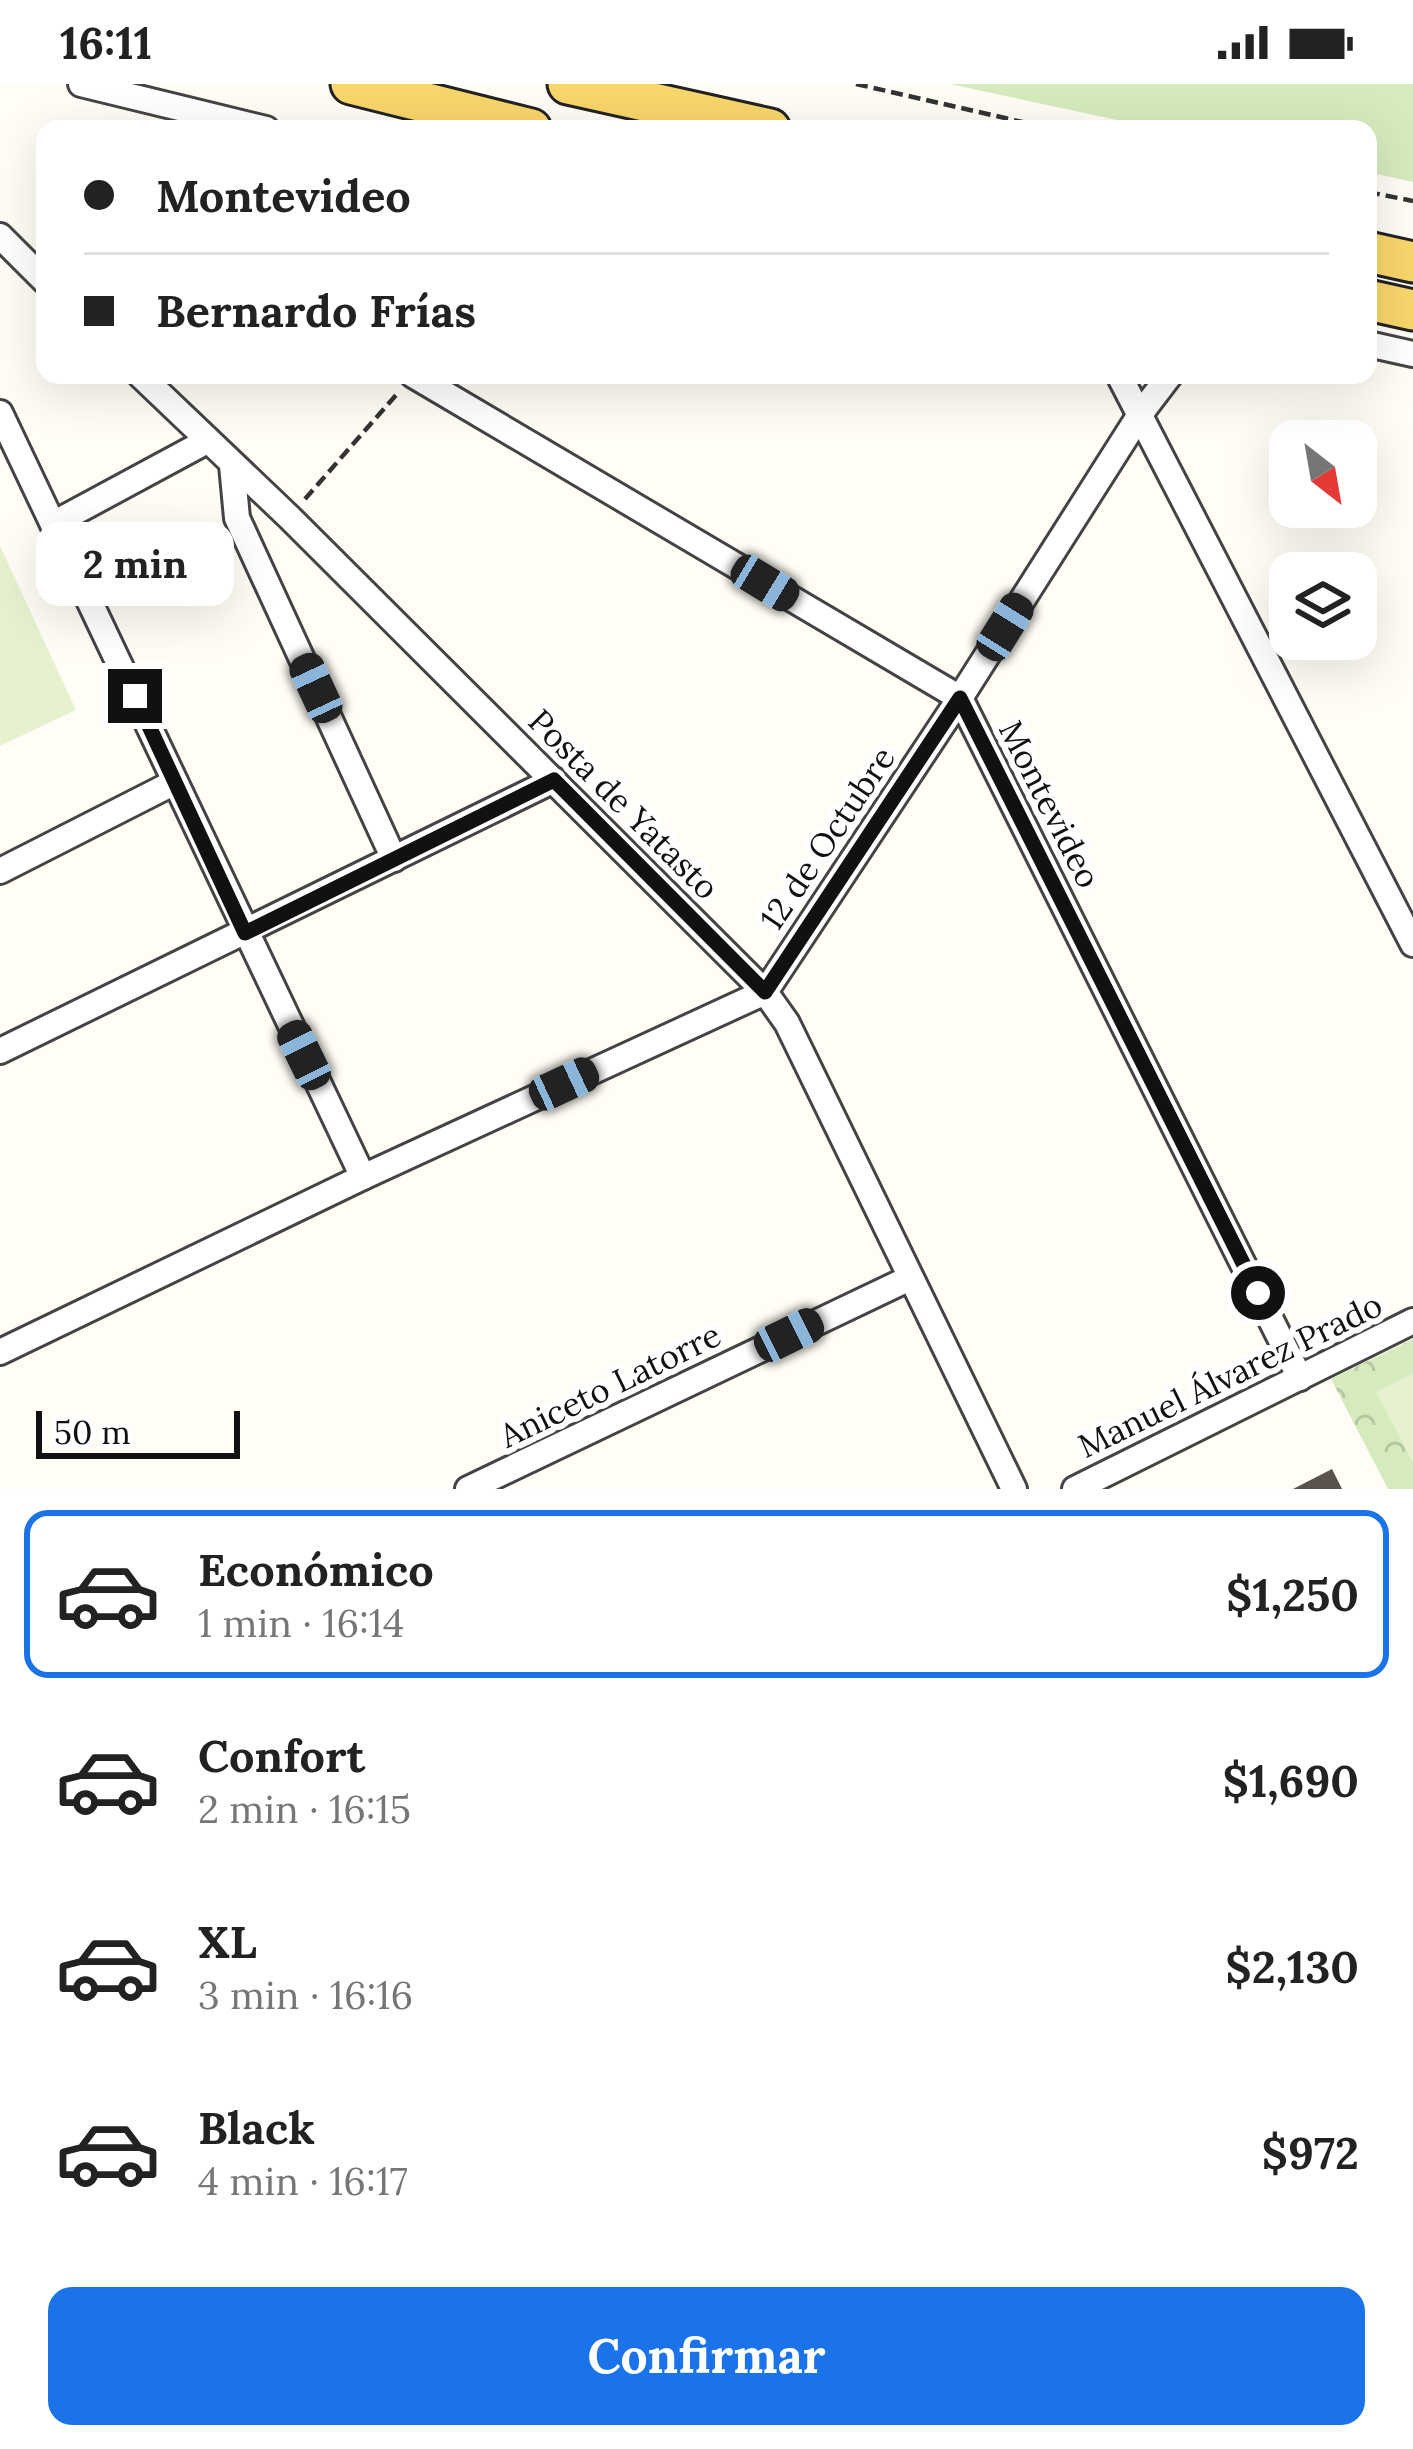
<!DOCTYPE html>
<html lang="es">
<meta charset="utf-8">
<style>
body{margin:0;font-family:Lora,serif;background:#f2f2f2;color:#222;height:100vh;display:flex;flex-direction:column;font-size:45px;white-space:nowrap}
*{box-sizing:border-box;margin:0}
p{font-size:39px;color:#767676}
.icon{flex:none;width:66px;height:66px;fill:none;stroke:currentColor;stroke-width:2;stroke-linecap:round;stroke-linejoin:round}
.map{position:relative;height:1405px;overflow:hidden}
.side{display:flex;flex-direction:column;background:#fff;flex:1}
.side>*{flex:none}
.top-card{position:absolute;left:36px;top:36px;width:1341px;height:264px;border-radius:24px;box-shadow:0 12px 48px #0002;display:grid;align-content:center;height:264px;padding:0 48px;background:#fff}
.needle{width:78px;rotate:149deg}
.tools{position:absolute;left:1269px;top:336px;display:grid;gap:24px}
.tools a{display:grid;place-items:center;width:108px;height:108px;border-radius:24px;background:#fff;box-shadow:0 12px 48px #0002;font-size:60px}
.scale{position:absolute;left:36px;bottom:30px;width:204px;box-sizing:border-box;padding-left:12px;border:6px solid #111;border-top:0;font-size:33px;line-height:42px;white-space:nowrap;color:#111;-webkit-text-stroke:9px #fff;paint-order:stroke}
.end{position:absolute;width:54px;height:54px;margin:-27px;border:15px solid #111;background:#fff;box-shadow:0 0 0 6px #fff}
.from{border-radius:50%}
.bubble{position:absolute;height:84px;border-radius:24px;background:#fff;box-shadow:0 12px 48px #0002;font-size:39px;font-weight:700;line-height:84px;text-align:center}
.car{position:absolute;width:36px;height:72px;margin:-36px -18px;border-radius:15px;box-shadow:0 0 9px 3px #0007;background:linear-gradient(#222 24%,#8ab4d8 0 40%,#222 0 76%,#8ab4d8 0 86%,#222 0)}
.top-card b{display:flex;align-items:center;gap:42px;height:114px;font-size:45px}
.top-card b+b{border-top:3px solid #e0e0e0}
.top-card i{width:30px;height:30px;background:#222}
ul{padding:21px 0 0;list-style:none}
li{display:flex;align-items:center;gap:36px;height:168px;margin:0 24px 18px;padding:0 24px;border:6px solid transparent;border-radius:24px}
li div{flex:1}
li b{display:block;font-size:45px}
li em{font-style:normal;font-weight:700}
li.selected{border-color:#1a73e8}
li>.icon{width:108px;height:108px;stroke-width:1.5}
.cta{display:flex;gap:24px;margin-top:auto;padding:24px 48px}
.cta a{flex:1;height:138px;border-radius:24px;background:#1a73e8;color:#fff;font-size:48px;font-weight:700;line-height:138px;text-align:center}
.status{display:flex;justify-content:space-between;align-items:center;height:84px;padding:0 60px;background:#fff;direction:ltr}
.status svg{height:33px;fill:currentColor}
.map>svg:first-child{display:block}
.grass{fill:#d5ebbd}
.park{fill:url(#park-crowns)}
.pitch{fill:#e6f2cf}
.building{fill:#5a524d}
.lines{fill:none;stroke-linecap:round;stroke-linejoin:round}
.minor-casing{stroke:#444;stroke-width:30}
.primary-casing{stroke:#222;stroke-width:45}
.path{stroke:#333;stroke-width:4.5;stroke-dasharray:12 6;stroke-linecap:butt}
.minor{stroke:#fff;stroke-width:24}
.primary{stroke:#f9d66b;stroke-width:39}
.route{stroke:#111;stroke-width:15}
.labels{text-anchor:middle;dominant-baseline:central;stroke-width:12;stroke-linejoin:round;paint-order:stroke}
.street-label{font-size:33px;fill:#111;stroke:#fff}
</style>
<div class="status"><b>16:11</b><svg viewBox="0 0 49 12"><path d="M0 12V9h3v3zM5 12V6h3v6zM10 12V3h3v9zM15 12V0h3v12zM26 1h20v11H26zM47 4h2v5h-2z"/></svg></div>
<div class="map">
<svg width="1413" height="1405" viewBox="0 0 1413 1405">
<defs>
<pattern id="park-crowns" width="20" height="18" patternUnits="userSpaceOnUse" patternTransform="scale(3)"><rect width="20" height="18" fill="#d5ebbd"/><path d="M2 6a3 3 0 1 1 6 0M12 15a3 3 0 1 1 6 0" fill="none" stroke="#b6c8a1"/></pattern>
</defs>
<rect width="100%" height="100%" fill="#fffdf5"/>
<!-- grass -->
<polygon class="grass" points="950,0 1413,0 1413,98 1368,88 1368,45 1159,45"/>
<!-- park -->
<polygon class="park" points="1413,1255 1413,1405 1388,1405 1331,1295"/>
<!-- pitch -->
<g class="pitch">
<polygon points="0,462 76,626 0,662"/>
<polygon points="1413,1289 1413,1379 1376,1308"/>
</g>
<!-- building -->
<polygon class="building" points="1332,1385 1342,1405 1293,1405"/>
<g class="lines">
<defs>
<g id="minor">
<polyline points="81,0 266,45"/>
<polyline points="0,152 45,197"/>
<polyline points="1368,260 1413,270"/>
<polyline points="140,291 289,433 765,908 787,939 1014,1405"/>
<polyline points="413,291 960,614 1300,1294"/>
<polyline points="1119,291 1413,860"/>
<polyline points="0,329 363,1093"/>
<polyline points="232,381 237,434 394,775"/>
<polyline points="53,440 207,357"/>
<polyline points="0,787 175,698"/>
<polyline points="0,967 554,696"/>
<polyline points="0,1268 363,1093 765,908 960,614 1141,329 1170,291"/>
<polyline points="468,1405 910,1194"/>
<polyline points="1075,1405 1413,1237"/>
</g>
<g id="primary">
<polyline points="351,0 531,45"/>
<polyline points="568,0 770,45"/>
<polyline points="1368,168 1413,178"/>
<polyline points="1368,216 1413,226"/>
</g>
</defs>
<!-- minor casing -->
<use href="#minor" class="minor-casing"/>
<!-- primary casing -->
<use href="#primary" class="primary-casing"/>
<!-- path -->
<g class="path">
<polyline points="856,0 1053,45"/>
<polyline points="1368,108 1413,117"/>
<polyline points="305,415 396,311"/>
</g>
<!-- minor -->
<use href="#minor" class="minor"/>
<!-- primary -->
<use href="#primary" class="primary"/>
</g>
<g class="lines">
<!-- route -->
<polyline class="route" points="135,612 245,849 554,696 765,908 960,614 1258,1209"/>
</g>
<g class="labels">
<!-- street labels -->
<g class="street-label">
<text transform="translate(624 720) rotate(45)">Posta de Yatasto</text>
<text transform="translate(1050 720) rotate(63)">Montevideo</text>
<text transform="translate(827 754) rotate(-56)">12 de Octubre</text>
<text transform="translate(1230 1291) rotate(-26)">Manuel Álvarez Prado</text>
<text transform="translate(610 1301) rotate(-26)">Aniceto Latorre</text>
</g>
</g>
</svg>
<div class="tools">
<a><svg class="needle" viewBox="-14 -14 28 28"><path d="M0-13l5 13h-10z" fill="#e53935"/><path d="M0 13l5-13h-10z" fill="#767676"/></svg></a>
<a><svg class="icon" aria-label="layers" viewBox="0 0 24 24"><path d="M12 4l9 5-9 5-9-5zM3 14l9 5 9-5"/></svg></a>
</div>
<div class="scale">50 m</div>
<i class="end from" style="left:1258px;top:1209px"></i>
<i class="end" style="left:135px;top:612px"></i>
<div class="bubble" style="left:36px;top:438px;width:198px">2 min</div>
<i class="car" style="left:765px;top:499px;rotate:121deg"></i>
<i class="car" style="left:1005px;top:543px;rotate:32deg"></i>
<i class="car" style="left:316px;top:604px;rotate:335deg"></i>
<i class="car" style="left:304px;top:971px;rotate:334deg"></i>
<i class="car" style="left:564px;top:1000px;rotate:65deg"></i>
<i class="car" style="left:789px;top:1251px;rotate:64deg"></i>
<div class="top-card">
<b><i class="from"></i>Montevideo</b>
<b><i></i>Bernardo Frías</b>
</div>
</div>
<section class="side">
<ul>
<li class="selected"><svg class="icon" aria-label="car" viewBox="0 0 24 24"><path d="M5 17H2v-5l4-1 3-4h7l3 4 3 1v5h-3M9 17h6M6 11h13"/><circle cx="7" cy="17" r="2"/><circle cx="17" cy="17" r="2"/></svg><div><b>Económico</b><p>1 min · 16:14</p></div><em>$1,250</em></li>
<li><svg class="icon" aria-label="car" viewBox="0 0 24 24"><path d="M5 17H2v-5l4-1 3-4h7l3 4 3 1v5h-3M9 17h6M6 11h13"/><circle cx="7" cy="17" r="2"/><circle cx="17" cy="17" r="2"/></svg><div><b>Confort</b><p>2 min · 16:15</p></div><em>$1,690</em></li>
<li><svg class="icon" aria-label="car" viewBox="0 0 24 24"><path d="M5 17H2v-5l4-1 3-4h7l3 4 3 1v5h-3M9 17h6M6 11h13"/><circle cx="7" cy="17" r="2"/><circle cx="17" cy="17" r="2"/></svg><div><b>XL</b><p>3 min · 16:16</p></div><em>$2,130</em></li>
<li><svg class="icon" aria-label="car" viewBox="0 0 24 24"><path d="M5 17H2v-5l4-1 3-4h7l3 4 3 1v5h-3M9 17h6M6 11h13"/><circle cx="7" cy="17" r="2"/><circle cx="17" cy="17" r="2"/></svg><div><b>Black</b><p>4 min · 16:17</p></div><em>$972</em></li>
</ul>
<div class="cta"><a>Confirmar</a></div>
</section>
